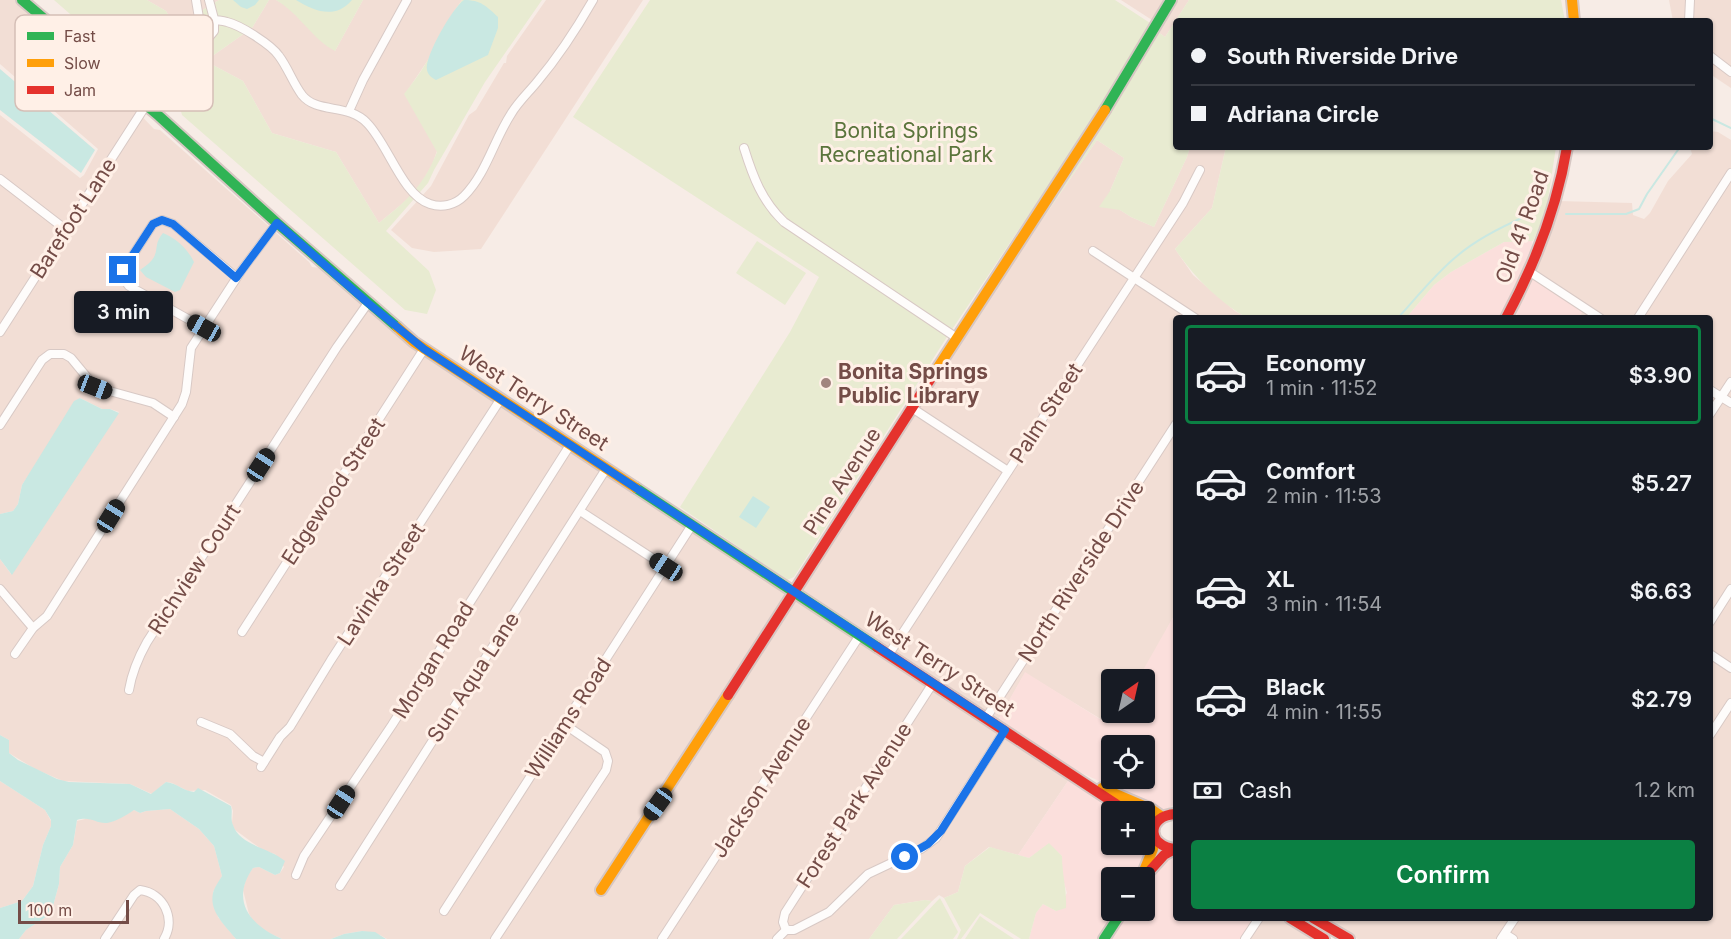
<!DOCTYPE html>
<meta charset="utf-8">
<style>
body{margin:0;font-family:Inter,sans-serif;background:#20242c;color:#f1f3f6;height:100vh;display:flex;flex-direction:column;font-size:22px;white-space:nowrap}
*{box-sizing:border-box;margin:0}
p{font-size:20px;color:#9ea1a6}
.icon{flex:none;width:33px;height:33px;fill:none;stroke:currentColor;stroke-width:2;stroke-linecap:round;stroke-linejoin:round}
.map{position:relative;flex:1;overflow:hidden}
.panel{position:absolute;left:1173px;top:315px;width:540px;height:606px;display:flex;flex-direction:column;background:#171b24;border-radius:6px;box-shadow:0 2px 4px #0004}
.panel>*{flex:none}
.hud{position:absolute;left:1173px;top:18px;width:540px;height:132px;border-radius:6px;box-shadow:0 2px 4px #0004;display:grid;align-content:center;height:132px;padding:0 18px;background:#171b24}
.needle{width:39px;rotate:34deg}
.buttons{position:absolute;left:1101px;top:669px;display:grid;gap:12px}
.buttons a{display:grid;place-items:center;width:54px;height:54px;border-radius:6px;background:#171b24;box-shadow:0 2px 4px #0004;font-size:30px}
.scale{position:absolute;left:18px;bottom:15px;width:111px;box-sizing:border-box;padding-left:6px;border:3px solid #744c47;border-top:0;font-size:16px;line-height:21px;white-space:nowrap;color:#744c47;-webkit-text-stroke:4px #fff0e7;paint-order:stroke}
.end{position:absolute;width:27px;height:27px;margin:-14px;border:8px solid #1a73e8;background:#fff;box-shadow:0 0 0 3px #fff}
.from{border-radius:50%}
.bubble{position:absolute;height:42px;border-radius:6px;background:#171b24;box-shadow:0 2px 4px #0004;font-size:20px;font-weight:600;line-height:42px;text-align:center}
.car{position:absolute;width:18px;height:36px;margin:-18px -9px;border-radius:8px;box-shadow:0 0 4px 2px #0007;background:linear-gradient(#222 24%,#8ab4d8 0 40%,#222 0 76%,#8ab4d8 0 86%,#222 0)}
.hud b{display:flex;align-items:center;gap:21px;height:57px;font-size:22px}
.hud b+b{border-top:2px solid #363941}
.hud i{width:15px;height:15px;background:#f1f3f6}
ul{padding:10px 0 0;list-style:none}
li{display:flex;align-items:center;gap:18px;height:99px;margin:0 12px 9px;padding:0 6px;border:3px solid transparent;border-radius:6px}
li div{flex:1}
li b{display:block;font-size:22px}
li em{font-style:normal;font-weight:600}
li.selected{border-color:#0b8043}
li>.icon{width:54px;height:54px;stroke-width:1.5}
.pay{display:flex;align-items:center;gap:15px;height:66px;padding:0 18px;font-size:22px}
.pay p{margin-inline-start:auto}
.primary-button{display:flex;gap:12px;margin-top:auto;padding:12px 18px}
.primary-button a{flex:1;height:69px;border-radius:6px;background:#0b8043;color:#fff;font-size:24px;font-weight:600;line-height:69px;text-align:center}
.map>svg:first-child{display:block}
.residential{fill:#f2ded5}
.commercial{fill:#fbdfdc;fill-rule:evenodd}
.green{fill:#e8ebd1}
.water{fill:#c9e8e2}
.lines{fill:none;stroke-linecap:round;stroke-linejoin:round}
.stream{stroke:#c9e8e2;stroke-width:2}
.street-casing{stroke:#d8c9c5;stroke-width:10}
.fast-casing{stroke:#d7c7c3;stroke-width:14}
.slow-casing{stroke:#d7c7c3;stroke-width:14}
.jam-casing{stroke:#d7c7c3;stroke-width:14}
.street{stroke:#fefcfb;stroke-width:8}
.fast{stroke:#30b455;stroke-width:10}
.slow{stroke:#ff9f0a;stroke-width:10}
.jam{stroke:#e5322d;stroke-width:10}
.route{stroke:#1a73e8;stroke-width:8}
.poi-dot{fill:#a2847f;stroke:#fff0e7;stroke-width:2}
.labels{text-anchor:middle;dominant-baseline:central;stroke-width:6;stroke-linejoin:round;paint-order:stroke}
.park-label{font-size:21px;fill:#5b753c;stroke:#fff0e7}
.street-label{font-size:21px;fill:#744c47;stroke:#fff0e7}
.poi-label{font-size:21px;font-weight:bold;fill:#744c47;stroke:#fff0e7;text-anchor:start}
.key{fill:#fff0e7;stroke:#d5bfb7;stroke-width:1.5}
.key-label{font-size:16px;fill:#744c47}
</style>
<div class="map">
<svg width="1731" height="939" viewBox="0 0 1731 939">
<rect width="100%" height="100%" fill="#f7ece6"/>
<!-- residential -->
<g class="residential">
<polygon points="0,0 16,0 98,71 154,129 160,130 309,262 312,267 321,268 398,335 1070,778 1018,855 989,847 965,866 958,892 944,898 939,895 932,901 925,900 894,905 869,939 387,939 380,935 362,931 344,934 331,939 282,939 265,931 255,924 249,914 243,890 246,878 253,868 259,867 275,875 280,873 284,867 275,854 264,851 234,829 232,823 233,811 231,805 205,790 188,791 172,783 166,782 152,794 130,784 63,781 35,769 9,753 9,740 0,735 0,559 11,574 119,412 110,409 102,409 80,398 22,485 18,504 13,511 0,514 0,115 80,178 84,175 98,149 0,64"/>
<polygon points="147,0 219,0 188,19 178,31 166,11"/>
<polygon points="269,0 276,0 287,6 335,51 363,0 462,0 451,16 428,60 405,94 437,151 432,165 418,189 409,198 379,223 336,152 272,133 243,81 213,65 211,57 252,28"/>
<polygon points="546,0 643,0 481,249 434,252 412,248 391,230 431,186 469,115 476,110 504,63 506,63 507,56"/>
<polygon points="1121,0 1189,0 1165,37 1151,27 1153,22 1152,20"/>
<polygon points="1669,0 1731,0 1731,88 1710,74 1710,21 1673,21"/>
<polygon points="1710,131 1718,132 1731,140 1731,939 1358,939 1327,921 1329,918 1710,918 1710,318 1579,318 1584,308 1537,279 1536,268 1558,201 1632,203 1633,215 1644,219 1650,213 1668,181 1692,154 1690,147 1710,147"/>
<polygon points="1097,140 1124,158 1110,191 1120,210 1131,217 1154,227 1187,157 1190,147 1226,147 1212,208 1175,249 1193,275 1235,311 1247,318 1176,318 1176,612 1145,670 1138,679 1112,680 1112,712 1116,713 1109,724 1025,673 998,720 796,589 957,343"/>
<polygon points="0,781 45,810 51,821 51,826 43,845 33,886 22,901 0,908"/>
<polygon points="170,809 199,829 214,846 222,876 213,892 218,917 236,939 19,939 26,930 46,917 53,906 59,884 60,867 73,845 77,821 89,818 101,822 113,821 134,810 140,813 146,811"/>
<polygon points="1259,918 1282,918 1315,939 1246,939"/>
</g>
<!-- commercial -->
<g class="commercial">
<polygon points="1532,241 1533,252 1502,318 1406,318 1434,285 1451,272 1504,242"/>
<polygon points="1536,268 1537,279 1584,308 1579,318 1523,318 1516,314 1511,318"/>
<path d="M1176 612V803L1166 810 1163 811 1069 767 998 720 1025 672 1108 724 1116 713 1144 712V680L1138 679ZM1112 746H1144V778H1112Z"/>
<polygon points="1070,778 1121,811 1112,812 1112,844 1144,844 1145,830 1150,836 1149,848 1137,877 1112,878 1112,910 1118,911 1099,939 1029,939 1036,913 1043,904 1056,911 1067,893 1062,876 1062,856 1049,844 1029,858 1018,855"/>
<polygon points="1176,854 1176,918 1259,918 1246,939 1109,939 1127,911 1144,910 1145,885 1153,871 1166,858"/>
</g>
<!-- green -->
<g class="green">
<path d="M54 0H147L166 11 178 30 188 19 219 0H269L252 28 211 57 213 65 243 81 272 133 336 152 379 223C407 200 423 187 437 152L404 94C412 84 420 73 426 63 439 42 448 20 462 0H542L485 82 434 170 428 183 386 231 429 271 436 290 427 314 405 310 182 115 177 97 150 74 141 76Z"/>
<path d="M276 0H363L335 51C312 39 300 14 276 0Z"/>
<polygon points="650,0 1115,0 1150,23 1100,108 945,340 794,577 787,580 680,507 790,332 819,277 573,117"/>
<polygon points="1189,0 1561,0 1565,21 1176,21 1176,147 1190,147 1187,157 1154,227 1131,217 1120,210 1099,207 1110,191 1124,158 1097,140 957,343 950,338 1102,109 1151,27 1165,37"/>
<path d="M1226 147H1556L1546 212 1533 241 1504 242 1451 272 1434 285 1406 318H1247C1218 301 1194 277 1175 249L1212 208Z"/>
<polygon points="757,241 806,273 785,305 736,273"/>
<path d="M1049 843 1062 856C1062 874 1067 890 1066 908L1056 911 1043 904 1036 913 1029 939H1021L980 913 961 939H957L961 930 944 898 958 892 965 866 990 847 1029 858Z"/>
<polygon points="940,898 958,932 953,939 901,939"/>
<polygon points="925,900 932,901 897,939 869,939 894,905"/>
<polygon points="980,916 984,919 1014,939 965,939"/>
</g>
<!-- water -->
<g class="water">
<polygon points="233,0 259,0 255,5 247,9 241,7"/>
<path d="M296 0H352C335 20 314 11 296 0Z"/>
<path d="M464 0C481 0 486 6 498 17V28L488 55 436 80C432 78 428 75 427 70 424 57 453 7 464 0Z"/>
<polygon points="0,69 95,150 81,173 0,110"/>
<path d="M163 233C177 239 187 248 194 262L180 290 175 292 146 277 140 270C165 254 150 248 163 233Z"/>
<polygon points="80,398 102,409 110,409 119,413 12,575 0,559 0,514 13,511 18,504 22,485 74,401"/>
<polygon points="753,496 770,507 756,528 739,517"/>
<path d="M0 735 9 740V753L18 760 57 779 69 782 130 784 151 794 166 782C176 783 184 791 194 792L198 788 231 806C233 812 230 818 233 825 240 846 271 848 285 861L280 873 275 875 259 867 253 868C230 901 250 925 282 939H236C225 925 209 912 213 893 214 888 219 881 222 876L214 846 199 829 170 809 146 811 140 813 134 810C127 815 115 822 107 823 96 824 91 816 77 820L73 845 60 867 59 884 53 906 46 917 26 930 19 939H0V908L22 901 33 886 43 845 51 826V820L45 810 0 781Z"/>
<polygon points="362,931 375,932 386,939 331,939 344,934"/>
</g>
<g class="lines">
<!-- stream -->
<g class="stream">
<polyline points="1710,118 1731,128"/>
<polyline points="1566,214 1626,214 1639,209 1647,194 1680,147"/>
<path d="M1398 318C1417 297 1435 274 1457 256 1478 238 1505 225 1531 214"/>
</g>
<defs>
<g id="street">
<path d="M200 20C209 20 218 19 227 22 240 25 272 45 279 56 288 68 293 83 302 95 317 114 348 103 367 123 388 144 402 195 430 204 442 208 455 205 464 196 486 174 494 140 511 114 518 102 528 93 537 82 558 57 577 28 593 0"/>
<polyline points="1689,21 1690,0"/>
<polyline points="1710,56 1731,72"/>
<polyline points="141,101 195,36 200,24 196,0"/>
<polyline points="150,109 214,31 214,19 209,0"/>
<polyline points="349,111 363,80 407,0"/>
<path d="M744 148C753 177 762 201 784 222L957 338"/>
<polyline points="0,179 65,229"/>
<polyline points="1093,251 1195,318"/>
<polyline points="1530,272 1600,318"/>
<polyline points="1638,318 1731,173"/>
<polyline points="204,328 129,286 123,278 123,270 153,224 162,220 173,224 236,277"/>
<polyline points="0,332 146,105"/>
<polyline points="1710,390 1731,403"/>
<polyline points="912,408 1008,471"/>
<polyline points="1710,414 1731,382"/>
<polyline points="0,425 42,360 50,354 64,354 71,358 95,387 153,403 174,417"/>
<polyline points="580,511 666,567"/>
<polyline points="0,589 33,628"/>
<polyline points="1710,622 1731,589"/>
<polyline points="242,632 424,349"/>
<polyline points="15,654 33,628 47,616 182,404 186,392 191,348 241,271 277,223"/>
<polyline points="889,654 1183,203 1200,170"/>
<polyline points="1710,654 1731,668"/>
<path d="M129 690C132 672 138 658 147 642L337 347 368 303"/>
<polyline points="986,718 1176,424"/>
<polyline points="201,722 230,734 253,756 264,762"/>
<polyline points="1710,735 1731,703"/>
<polyline points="261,767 280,737 290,727 331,660 500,400"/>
<polyline points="296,875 304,856 392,725 570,445"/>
<polyline points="340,886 606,469"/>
<polyline points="444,911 692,525"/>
<polyline points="786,930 783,922 785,913 933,683"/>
<polyline points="1505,934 1513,939"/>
<path d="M105 939 134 895 140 890C164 893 176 919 164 939"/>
<polyline points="495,939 606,770 608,761 605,752 564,724"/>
<polyline points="662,939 860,635"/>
<polyline points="777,939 786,930 794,930 829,912 868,874 921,849 936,838 1005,730"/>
<polyline points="1245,939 1259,918"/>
<polyline points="1501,939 1515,918"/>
</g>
<g id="fast">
<polyline points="22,0 159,116 277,223 397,327"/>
<polyline points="1105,110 1171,0"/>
<polyline points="636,488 877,647"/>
<polyline points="1104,939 1123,910"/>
</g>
<g id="slow">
<polyline points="1572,0 1574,21"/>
<polyline points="397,327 414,342 636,488"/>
<polyline points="933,375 1105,110"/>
<polyline points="1102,788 1151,809 1161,816"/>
<polyline points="1141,878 1153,849 1154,837"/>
<polyline points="601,890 728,695"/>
</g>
<g id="jam">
<path d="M1506 318C1535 264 1557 208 1567 147"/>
<polyline points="877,647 1128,812"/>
<polyline points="728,695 933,375"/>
<path d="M1176 814C1146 815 1146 847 1176 849"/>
<polyline points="1146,875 1164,855 1173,850"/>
<polyline points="1290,918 1324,939"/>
<polyline points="1313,918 1349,939"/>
</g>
</defs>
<!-- street casing -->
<use href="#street" class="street-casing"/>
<!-- fast casing -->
<use href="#fast" class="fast-casing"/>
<!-- slow casing -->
<use href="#slow" class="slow-casing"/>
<!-- jam casing -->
<use href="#jam" class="jam-casing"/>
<!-- street -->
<use href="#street" class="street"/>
<!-- fast -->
<use href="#fast" class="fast"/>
<!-- slow -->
<use href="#slow" class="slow"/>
<!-- jam -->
<use href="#jam" class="jam"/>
</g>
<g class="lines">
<!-- route -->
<polyline class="route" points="123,270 153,224 162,220 173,224 236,278 277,223 368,303 424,349 1005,730 941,831 928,844 905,857"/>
</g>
<!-- markers -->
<circle class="poi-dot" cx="826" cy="383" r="6"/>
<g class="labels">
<!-- park labels -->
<g class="park-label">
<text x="906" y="130">Bonita Springs<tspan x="906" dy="24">Recreational Park</tspan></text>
</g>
<!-- street labels -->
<g class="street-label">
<text transform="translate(73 218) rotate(-57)">Barefoot Lane</text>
<text transform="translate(1522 227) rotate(-70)">Old 41 Road</text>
<text transform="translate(534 398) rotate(33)">West Terry Street</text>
<text transform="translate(1046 413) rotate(-57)">Palm Street</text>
<text transform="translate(842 481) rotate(-57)">Pine Avenue</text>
<text transform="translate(333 491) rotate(-57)">Edgewood Street</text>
<text transform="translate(194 569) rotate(-57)">Richview Court</text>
<text transform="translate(1081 571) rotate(-57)">North Riverside Drive</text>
<text transform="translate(381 584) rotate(-57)">Lavinka Street</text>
<text transform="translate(433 660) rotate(-58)">Morgan Road</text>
<text transform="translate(940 664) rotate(33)">West Terry Street</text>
<text transform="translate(473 677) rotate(-57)">Sun Aqua Lane</text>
<text transform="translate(568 718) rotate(-57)">Williams Road</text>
<text transform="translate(761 787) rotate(-57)">Jackson Avenue</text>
<text transform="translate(854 805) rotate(-57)">Forest Park Avenue</text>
</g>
<!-- poi labels -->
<g class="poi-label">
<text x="838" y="371">Bonita Springs<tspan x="838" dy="24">Public Library</tspan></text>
</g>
</g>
<!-- legend -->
<rect x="15" y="15" width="198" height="96" rx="9" class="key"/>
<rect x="27" y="32" width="27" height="8" fill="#30b455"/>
<rect x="27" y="59" width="27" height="8" fill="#ff9f0a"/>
<rect x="27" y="86" width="27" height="8" fill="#e5322d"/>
<g class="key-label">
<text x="64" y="42">Fast</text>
<text x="64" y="69">Slow</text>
<text x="64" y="96">Jam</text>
</g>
</svg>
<div class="buttons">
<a><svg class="needle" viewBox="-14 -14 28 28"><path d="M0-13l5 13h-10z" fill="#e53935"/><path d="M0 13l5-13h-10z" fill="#9ea1a6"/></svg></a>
<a><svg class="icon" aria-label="locate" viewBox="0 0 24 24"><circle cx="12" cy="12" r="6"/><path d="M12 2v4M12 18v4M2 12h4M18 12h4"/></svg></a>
<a>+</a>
<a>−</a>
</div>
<div class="scale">100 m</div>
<i class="end from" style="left:905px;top:857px"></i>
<i class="end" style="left:123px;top:270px"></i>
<div class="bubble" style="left:74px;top:291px;width:99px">3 min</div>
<i class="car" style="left:204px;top:328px;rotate:299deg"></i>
<i class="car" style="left:95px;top:387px;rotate:111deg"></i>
<i class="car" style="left:261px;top:465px;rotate:33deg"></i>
<i class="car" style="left:111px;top:516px;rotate:32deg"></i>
<i class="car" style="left:666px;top:567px;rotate:303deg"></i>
<i class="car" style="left:341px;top:802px;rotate:33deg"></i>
<i class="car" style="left:658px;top:804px;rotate:216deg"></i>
<div class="hud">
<b><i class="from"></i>South Riverside Drive</b>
<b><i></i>Adriana Circle</b>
</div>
<section class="panel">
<ul>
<li class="selected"><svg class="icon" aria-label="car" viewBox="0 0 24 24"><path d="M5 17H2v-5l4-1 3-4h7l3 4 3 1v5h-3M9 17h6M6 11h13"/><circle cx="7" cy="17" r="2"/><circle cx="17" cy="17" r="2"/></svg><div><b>Economy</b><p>1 min · 11:52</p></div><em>$3.90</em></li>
<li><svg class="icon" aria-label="car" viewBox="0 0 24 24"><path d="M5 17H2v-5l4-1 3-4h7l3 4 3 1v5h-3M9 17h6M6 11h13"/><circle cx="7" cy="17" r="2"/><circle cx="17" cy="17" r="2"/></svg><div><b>Comfort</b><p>2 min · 11:53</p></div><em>$5.27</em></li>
<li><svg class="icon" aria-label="car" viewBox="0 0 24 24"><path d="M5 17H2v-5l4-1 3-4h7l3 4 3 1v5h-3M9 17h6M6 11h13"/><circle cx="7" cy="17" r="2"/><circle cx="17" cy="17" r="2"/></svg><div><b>XL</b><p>3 min · 11:54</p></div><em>$6.63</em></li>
<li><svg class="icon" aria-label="car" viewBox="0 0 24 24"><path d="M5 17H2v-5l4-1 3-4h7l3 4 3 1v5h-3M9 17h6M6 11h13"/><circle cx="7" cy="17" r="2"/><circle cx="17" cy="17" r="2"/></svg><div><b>Black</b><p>4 min · 11:55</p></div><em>$2.79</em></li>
</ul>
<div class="pay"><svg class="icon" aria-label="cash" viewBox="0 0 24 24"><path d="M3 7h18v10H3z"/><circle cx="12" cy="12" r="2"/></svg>Cash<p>1.2 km</p></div>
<div class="primary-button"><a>Confirm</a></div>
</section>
</div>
